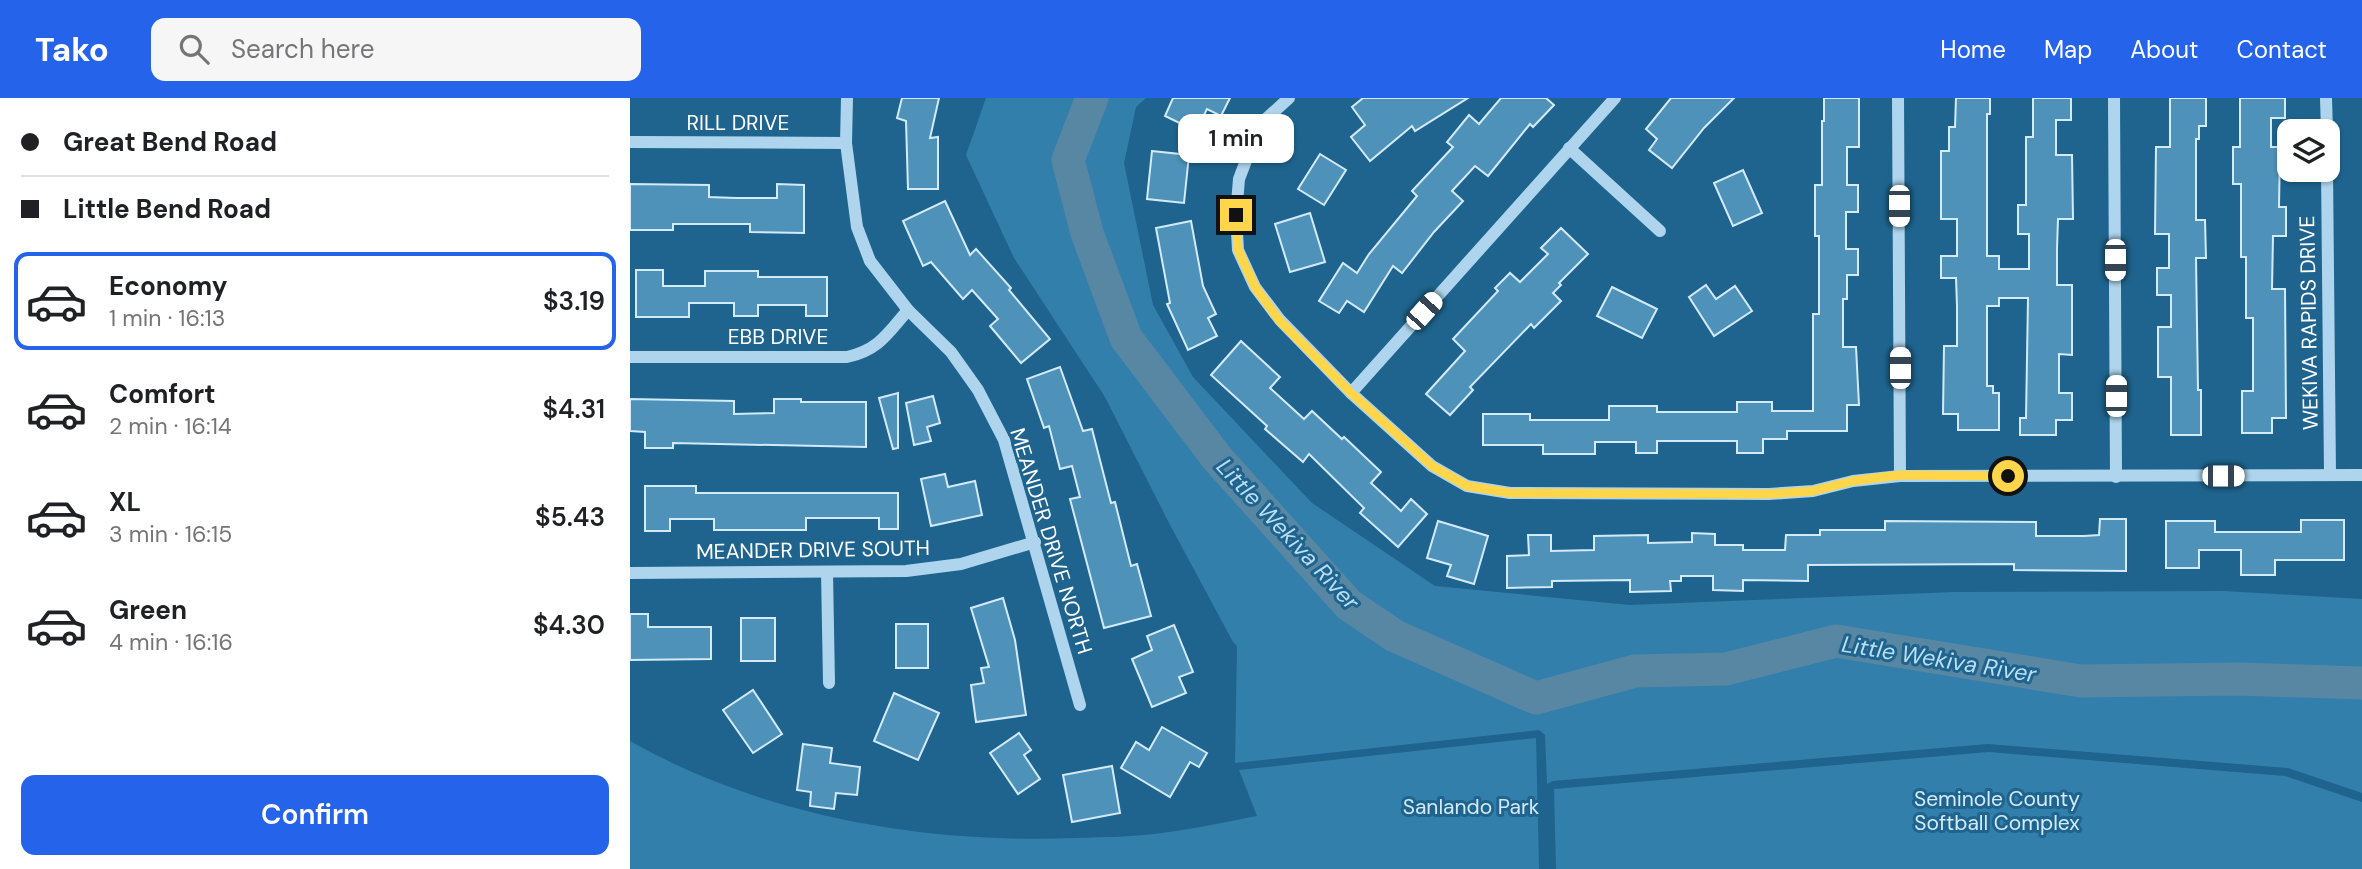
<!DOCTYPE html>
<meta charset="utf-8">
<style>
body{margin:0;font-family:"DM Sans",sans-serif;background:#f6f6f6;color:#202124;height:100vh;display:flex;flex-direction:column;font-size:26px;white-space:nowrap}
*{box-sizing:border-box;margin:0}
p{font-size:23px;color:#757577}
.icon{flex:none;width:38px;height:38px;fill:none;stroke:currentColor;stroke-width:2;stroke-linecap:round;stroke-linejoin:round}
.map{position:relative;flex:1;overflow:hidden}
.side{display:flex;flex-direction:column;background:#fff;width:630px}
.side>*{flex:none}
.hud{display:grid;align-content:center;height:154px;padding:0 21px;background:#fff}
.fabs{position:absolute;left:1647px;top:21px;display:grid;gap:14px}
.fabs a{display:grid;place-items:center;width:63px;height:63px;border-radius:14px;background:#fff;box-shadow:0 2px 5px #0004;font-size:35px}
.end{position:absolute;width:32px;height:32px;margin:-16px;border:9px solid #ffd54a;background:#111;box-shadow:0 0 0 4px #111}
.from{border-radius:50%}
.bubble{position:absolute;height:49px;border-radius:14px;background:#fff;box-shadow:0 2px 5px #0004;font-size:23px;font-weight:600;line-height:49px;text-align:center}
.car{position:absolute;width:21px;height:42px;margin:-21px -10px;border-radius:9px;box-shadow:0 0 5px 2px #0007;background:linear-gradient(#fff 24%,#345 0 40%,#fff 0 76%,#345 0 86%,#fff 0)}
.hud b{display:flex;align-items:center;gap:24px;height:66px;font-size:26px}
.hud b+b{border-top:2px solid #e0e0e0}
.hud i{width:18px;height:18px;background:#202124}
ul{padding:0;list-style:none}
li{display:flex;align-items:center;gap:21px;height:98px;margin:0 14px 10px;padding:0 7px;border:4px solid transparent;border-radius:14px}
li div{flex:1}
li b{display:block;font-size:26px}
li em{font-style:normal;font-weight:600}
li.current{border-color:#2563eb}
li>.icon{width:63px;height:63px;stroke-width:1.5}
.button{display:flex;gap:14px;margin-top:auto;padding:14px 21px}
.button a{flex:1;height:80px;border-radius:14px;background:#2563eb;color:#fff;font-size:28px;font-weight:600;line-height:80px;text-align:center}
header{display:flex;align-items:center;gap:42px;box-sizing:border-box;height:98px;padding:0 35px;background:#2563eb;color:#fff}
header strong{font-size:33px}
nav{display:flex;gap:38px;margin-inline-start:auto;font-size:24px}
.search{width:490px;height:63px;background:#f6f6f6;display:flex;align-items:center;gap:18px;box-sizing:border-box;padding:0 24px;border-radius:14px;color:#757577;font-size:26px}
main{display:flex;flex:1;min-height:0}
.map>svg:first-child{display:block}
.green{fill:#327fac}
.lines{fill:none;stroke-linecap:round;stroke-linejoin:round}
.river{stroke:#5887a3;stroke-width:33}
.building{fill:#4f92b9;stroke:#d3ebf9;stroke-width:2}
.minor{stroke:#aed5ed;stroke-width:12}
.route{stroke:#ffd54a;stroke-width:9}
.labels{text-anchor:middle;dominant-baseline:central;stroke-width:6;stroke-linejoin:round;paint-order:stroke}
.street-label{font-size:21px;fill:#fff;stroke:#1f648e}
.park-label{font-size:21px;fill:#d3ebf9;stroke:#1f648e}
.water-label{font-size:23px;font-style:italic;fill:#badff4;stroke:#1f648e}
</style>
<header>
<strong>Tako</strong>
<div class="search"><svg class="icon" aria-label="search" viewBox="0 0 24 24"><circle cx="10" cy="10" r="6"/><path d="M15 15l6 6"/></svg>Search here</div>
<nav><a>Home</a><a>Map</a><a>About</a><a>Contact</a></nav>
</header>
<main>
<section class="side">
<div class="hud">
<b><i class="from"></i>Great Bend Road</b>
<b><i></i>Little Bend Road</b>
</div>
<ul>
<li class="current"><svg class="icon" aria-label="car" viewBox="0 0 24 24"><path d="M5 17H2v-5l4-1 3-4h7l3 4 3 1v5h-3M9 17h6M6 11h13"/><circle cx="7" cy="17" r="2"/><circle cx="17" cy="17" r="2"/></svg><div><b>Economy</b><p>1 min · 16:13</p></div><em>$3.19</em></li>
<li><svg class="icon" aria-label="car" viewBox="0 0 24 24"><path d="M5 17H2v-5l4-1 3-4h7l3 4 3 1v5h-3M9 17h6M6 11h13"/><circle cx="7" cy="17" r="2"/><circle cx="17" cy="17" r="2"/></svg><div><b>Comfort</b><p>2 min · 16:14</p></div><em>$4.31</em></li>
<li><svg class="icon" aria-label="car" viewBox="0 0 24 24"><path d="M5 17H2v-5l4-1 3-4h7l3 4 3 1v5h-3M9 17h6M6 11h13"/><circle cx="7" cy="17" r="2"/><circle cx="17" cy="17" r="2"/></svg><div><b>XL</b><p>3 min · 16:15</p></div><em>$5.43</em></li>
<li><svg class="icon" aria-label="car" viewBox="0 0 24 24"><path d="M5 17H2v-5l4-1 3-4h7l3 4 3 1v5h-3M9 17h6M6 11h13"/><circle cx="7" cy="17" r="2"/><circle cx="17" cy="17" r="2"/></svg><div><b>Green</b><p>4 min · 16:16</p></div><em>$4.30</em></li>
</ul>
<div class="button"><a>Confirm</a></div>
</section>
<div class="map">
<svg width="1732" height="771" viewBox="0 0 1732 771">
<rect width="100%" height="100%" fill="#1f648e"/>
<!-- green -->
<g class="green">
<polygon points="356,0 516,0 506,9 494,65 523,207 563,279 682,405 805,488 1000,507 1325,494 1594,493 1732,501 1732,695 1658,670 1358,646 923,683 917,686 915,637 909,632 605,665 607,548 603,544 539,425 475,299 384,160 336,57"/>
<path d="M906 640 909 771H0V643C134 719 295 746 447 740 475 739 504 739 532 735 564 731 595 724 627 718L609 672Z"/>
<polygon points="1359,654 1655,678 1732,704 1732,771 926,771 924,691"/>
</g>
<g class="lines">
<!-- river -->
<polyline class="river" points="462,0 438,62 457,135 496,240 587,360 719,507 765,538 906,600 1005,573 1096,571 1206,543 1451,583 1607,581 1732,585"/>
</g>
<!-- building -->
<g class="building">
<polygon points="272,0 309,0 300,40 308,39 308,91 278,91 276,23 267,20"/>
<polygon points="543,0 600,0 591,18 577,11 566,33 535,18"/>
<polygon points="733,0 838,0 785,33 782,28 740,63 721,39 735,27 722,9"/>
<polygon points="871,0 916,0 924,7 903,29 900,26 858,78 845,68 822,93 833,103 804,134 772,175 763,168 734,214 717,203 709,215 689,203 713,165 727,175 739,156 787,98 782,93 823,49 817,44 839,17 849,26"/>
<polygon points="1041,0 1104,0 1074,30 1042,70 1019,52 1027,41 1016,31"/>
<polygon points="1194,0 1229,0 1229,49 1217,49 1217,87 1228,87 1228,114 1216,114 1216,151 1228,151 1228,177 1217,177 1217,201 1213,201 1213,249 1226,249 1229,307 1217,307 1217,333 1157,333 1157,341 1133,341 1133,355 1107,355 1107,343 1027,343 1027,355 1006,355 1006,344 965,344 965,356 913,356 913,347 853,347 853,316 900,316 900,322 979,322 979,308 1027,308 1027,314 1107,314 1107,304 1142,304 1142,313 1183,313 1183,216 1189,216 1189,138 1185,138 1185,87 1192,87 1192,23 1194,23"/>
<polygon points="1326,0 1360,0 1360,16 1357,16 1357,158 1369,158 1369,171 1399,171 1399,136 1388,136 1388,107 1396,107 1396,39 1403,39 1403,0 1441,0 1441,22 1426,22 1426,57 1442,57 1443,121 1428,121 1427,151 1427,187 1442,187 1442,257 1429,256 1429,295 1442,295 1442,322 1426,322 1426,337 1390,337 1390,320 1396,320 1398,200 1369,200 1369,208 1357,208 1357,288 1363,288 1363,295 1369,295 1369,332 1328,332 1328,316 1313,316 1314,248 1327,248 1327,208 1326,180 1311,180 1311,158 1327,158 1327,121 1311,121 1311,53 1319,53 1319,29 1325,29"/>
<polygon points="1540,0 1576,0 1576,28 1569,28 1569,41 1566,41 1566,122 1575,122 1576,160 1566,160 1568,292 1571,292 1571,337 1541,337 1541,279 1528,279 1528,229 1541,229 1541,197 1527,197 1527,170 1539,170 1539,136 1525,136 1526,49 1540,49"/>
<polygon points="1610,0 1655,0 1655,20 1641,20 1641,49 1650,49 1649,109 1656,109 1656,138 1643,138 1642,191 1655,191 1656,320 1642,320 1642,335 1612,335 1612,293 1623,293 1623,220 1616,220 1616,159 1611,159 1611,86 1603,86 1603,49 1610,49"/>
<polygon points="522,53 559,57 554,105 517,101"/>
<polygon points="690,56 716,72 694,107 668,91"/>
<polygon points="1113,72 1132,115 1103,128 1084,85"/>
<polygon points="0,86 79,87 79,99 106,100 147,100 147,86 174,87 174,135 120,134 120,126 43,126 43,132 0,132"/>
<polygon points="315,103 340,157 346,151 381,190 379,192 420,241 391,265 360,228 368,221 342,192 333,201 301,164 293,168 273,123"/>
<polygon points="680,115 695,164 660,174 645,126"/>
<polygon points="561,123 573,188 586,216 578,220 587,238 558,252 537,206 540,205 526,130"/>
<polygon points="931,130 958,156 929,185 931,187 923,195 931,203 904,230 901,226 840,289 843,292 820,317 796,296 835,253 823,241 868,193 865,190 880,175 890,184 918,156 911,150"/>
<polygon points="6,172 33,172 33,188 75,188 75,173 128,173 128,179 197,179 197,218 176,218 176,207 128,207 128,218 104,218 104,205 59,205 59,219 6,219"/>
<polygon points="1076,187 1086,201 1105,188 1122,213 1084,238 1059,199"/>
<polygon points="982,189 1027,211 1012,240 967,218"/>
<polygon points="611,243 650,279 640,290 674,321 682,313 712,341 714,339 751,374 741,385 771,413 781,401 797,416 768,449 730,415 734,410 679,356 673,364 635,331 637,328 581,277"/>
<polygon points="430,269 453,333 462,331 481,405 485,404 501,468 507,466 521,518 474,530 440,401 450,399 442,368 430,371 419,328 414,330 397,281"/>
<polygon points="268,295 268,350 263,351 249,300"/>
<polygon points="303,298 310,325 297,329 301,343 284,347 276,305"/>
<polygon points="0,301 104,303 104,316 144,315 144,301 171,301 171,304 236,304 236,349 43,345 43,350 15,350 15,334 0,333"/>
<polygon points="315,376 318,389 345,383 352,417 301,428 291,381"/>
<polygon points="15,388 66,388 66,395 268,395 268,431 249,431 249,420 176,420 176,432 84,432 84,421 40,421 40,433 15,433"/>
<polygon points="1470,421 1496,421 1496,473 1384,472 1384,466 1178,467 1178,483 1113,482 1113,493 1083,492 1083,478 1051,478 1051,483 1040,483 1041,493 1000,494 1000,482 922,483 922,489 877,490 877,458 899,457 898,437 921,437 921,453 964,452 964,438 1018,437 1018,445 1062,444 1062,435 1085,436 1085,447 1113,447 1113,452 1155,452 1156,437 1190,437 1190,432 1255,432 1255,423 1406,424 1406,438 1454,438 1469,437"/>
<polygon points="1671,422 1714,422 1714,462 1645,462 1645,477 1611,477 1611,452 1569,452 1569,470 1536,470 1536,423 1585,423 1585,434 1671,434"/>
<polygon points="808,423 858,438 844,486 817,478 821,467 797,460"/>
<polygon points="373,500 385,542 396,617 346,624 341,587 354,585 351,570 359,569 341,510"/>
<polygon points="0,516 18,516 18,529 81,529 81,561 0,562"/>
<rect x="111" y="520" width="34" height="43"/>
<rect x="266" y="526" width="32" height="44"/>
<polygon points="544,527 563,574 549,579 556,595 522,609 502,561 522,552 517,538"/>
<polygon points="123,592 152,636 123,655 93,612"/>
<polygon points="264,595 309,615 288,662 244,643"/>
<polygon points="532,629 577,655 569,669 560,664 540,699 491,670 506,644 519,652"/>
<polygon points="389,635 401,652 394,657 410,681 388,696 360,655"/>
<polygon points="173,646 202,650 200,665 230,669 227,697 206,695 204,711 180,708 181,694 167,692"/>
<polygon points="482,668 490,715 442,724 433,677"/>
</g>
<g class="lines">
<!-- minor -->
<g class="minor">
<polyline points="217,0 216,45 227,129 240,163 278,212 321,254 348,292 374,342 450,607"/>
<polyline points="659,0 637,20 622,47 609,81 606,117 608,152 625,189 650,222 721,295 802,368 837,388 880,395 1139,396 1183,393 1223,383 1270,378 1732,377"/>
<polyline points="1268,0 1270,378"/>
<polyline points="1484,0 1486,379"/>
<polyline points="1696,0 1697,33"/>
<polyline points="0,44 216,45"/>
<polyline points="939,50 1030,133"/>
<polyline points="1697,72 1700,377"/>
<path d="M0 259H217C249 252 258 235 278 212"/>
<polyline points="721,295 985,0"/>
<polyline points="197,474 199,585"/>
<polyline points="0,475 276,473 331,466 405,444"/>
</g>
</g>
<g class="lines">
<!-- route -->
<polyline class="route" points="606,117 608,152 625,189 649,222 721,295 802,368 837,388 880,395 1139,396 1183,393 1223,383 1270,377 1378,378"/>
</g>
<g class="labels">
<!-- street labels -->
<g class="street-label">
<text x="108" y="25">RILL DRIVE</text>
<text transform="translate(1679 225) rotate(-91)">WEKIVA RAPIDS DRIVE</text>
<text x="148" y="239">EBB DRIVE</text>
<text transform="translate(421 443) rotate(73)">MEANDER DRIVE NORTH</text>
<text transform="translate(183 452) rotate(-1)">MEANDER DRIVE SOUTH</text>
</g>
<!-- park labels -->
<g class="park-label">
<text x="1367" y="701">Seminole County<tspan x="1367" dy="24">Softball Complex</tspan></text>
<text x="841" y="709">Sanlando Park</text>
</g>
<!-- water labels -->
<g class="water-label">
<text transform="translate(658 436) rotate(47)">Little Wekiva River</text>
<text transform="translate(1309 561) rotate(9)">Little Wekiva River</text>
</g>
</g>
</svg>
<div class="fabs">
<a><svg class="icon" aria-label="layers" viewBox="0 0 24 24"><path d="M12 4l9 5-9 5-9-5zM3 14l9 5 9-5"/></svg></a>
</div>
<i class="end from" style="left:1378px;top:378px"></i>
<i class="end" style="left:606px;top:117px"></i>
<div class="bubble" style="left:548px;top:16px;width:116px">1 min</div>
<i class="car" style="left:1269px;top:108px;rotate:180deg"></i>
<i class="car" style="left:1485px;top:162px;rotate:180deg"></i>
<i class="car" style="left:794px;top:213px;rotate:42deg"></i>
<i class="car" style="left:1270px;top:270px;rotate:0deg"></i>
<i class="car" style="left:1486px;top:298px;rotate:0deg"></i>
<i class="car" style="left:1593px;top:378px;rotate:90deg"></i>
</div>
</main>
